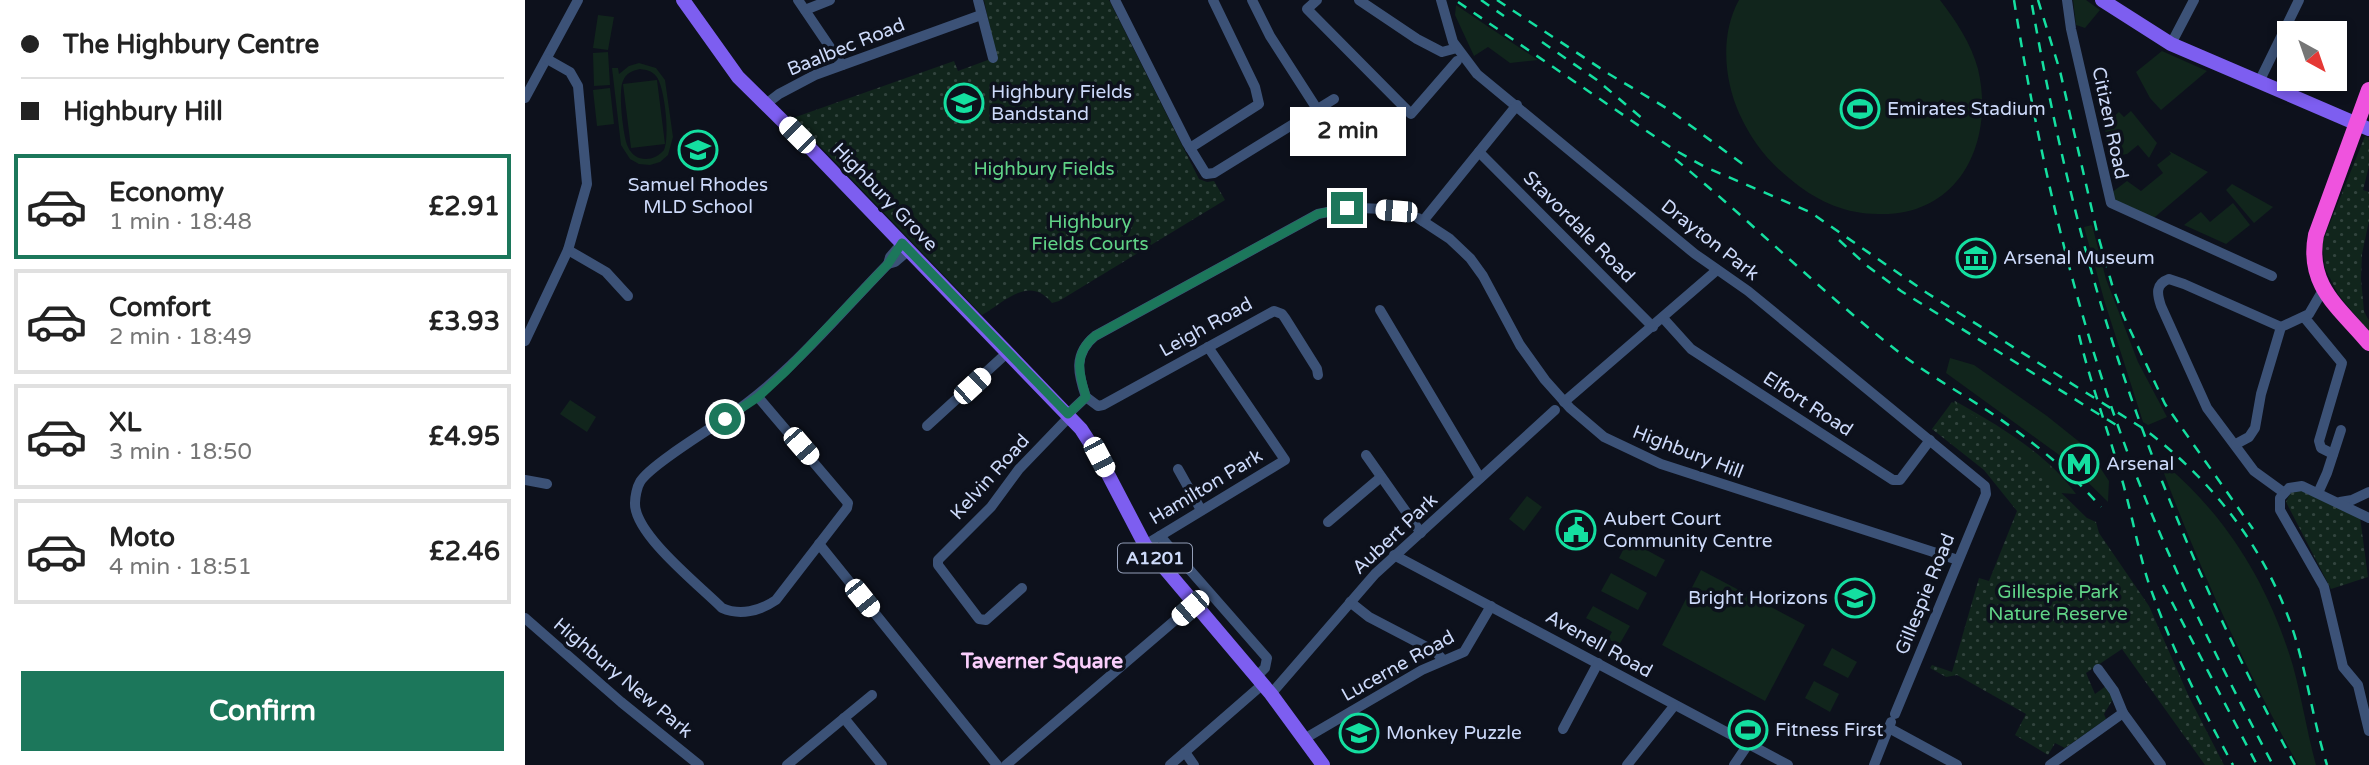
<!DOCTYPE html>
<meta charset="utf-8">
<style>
body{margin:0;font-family:"Varela Round",sans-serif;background:#f2f2f2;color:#222;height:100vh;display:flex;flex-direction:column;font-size:26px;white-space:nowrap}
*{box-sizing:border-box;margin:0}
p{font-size:23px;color:#767676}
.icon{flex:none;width:38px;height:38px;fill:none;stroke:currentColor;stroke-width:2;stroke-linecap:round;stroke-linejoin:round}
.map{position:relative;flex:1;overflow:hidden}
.drawer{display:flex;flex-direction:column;background:#fff;width:525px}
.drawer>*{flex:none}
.hud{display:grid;align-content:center;height:154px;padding:0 21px;background:#fff}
.needle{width:46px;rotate:140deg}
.buttons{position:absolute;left:1752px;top:21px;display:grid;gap:14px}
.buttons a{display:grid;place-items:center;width:70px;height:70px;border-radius:0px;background:#fff;box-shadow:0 4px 10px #0003;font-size:35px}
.end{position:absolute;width:32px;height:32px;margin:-16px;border:9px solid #1c775b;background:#fff;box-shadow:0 0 0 4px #fff}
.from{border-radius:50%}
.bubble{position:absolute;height:49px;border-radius:0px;background:#fff;box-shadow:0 4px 10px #0003;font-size:23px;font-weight:700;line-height:49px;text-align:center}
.car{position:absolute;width:21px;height:42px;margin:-21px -10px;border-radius:9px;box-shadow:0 0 5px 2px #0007;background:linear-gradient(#fff 24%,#345 0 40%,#fff 0 76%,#345 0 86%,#fff 0)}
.hud b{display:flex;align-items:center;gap:24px;height:66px;font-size:26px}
.hud b+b{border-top:2px solid #e0e0e0}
.hud i{width:18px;height:18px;background:#222}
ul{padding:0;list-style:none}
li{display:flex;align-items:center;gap:21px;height:105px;margin:0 14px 10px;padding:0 7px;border:4px solid #e0e0e0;border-radius:0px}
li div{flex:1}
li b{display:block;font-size:26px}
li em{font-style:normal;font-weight:700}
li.on{border-color:#1c775b}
li>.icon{width:63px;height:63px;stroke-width:1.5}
.button{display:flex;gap:14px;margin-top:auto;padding:14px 21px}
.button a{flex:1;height:80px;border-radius:0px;background:#1c775b;color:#fff;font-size:28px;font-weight:700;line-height:80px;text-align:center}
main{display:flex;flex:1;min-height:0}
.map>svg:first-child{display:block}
.green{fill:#11251c;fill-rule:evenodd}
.forest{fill:url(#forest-crowns)}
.park{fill:url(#park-dots)}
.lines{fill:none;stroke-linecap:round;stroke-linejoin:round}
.minor{stroke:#3c5277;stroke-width:10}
.major{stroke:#7d5ef0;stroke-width:14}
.highway{stroke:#ef53de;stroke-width:16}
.rail{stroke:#14dfa0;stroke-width:2.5;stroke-dasharray:10 9;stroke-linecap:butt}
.route{stroke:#1c775b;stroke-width:9}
.labels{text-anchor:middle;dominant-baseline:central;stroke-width:7;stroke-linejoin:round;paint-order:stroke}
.shield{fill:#0d111c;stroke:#939eb7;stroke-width:2}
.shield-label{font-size:18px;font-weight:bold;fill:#cddafa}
.street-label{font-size:19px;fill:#cddafa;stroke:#0d111c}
.poi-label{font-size:19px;fill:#cddafa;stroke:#0d111c;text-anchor:start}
.park-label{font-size:19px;fill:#60d387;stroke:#0d111c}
.neighbourhood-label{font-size:21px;font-weight:bold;fill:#f9cefb;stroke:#0d111c}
</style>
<main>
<section class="drawer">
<div class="hud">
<b><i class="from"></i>The Highbury Centre</b>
<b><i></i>Highbury Hill</b>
</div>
<ul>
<li class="on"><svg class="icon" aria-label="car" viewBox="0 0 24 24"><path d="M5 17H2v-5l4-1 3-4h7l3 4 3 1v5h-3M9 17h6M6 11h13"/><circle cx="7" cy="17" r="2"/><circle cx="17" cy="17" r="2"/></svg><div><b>Economy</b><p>1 min · 18:48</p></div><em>£2.91</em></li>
<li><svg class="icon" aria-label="car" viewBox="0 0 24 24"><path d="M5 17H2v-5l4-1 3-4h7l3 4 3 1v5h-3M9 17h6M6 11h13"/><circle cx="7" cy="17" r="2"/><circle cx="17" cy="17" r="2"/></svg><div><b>Comfort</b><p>2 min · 18:49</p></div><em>£3.93</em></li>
<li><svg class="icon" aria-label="car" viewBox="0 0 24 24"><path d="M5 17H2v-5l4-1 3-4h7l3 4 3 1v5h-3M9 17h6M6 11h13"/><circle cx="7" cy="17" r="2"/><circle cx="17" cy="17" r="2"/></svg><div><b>XL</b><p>3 min · 18:50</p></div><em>£4.95</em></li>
<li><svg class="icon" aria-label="car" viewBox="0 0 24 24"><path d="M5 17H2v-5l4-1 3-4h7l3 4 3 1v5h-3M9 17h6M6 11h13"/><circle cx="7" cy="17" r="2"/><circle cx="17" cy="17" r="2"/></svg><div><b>Moto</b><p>4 min · 18:51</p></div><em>£2.46</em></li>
</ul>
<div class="button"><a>Confirm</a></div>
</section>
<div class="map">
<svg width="1844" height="765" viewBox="0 0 1844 765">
<defs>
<pattern id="forest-crowns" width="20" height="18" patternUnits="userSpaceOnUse" patternTransform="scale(1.75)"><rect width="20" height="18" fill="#11251c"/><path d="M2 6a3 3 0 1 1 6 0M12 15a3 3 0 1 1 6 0" fill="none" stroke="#32443e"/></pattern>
<pattern id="park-dots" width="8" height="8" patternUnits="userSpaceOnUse" patternTransform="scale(1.75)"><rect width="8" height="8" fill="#11251c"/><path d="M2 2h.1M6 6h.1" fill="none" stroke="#32443e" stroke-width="1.8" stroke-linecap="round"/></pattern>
</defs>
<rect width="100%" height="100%" fill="#0d111c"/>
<!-- green -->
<g class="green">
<path d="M1214 0H1415C1431 21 1446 43 1453 69 1470 141 1435 217 1353 214 1322 214 1294 202 1270 183 1245 164 1227 142 1214 113 1199 79 1195 34 1214 0Z"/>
<polygon points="1548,0 1561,0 1575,10 1560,28 1551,25"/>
<polygon points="931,5 1013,60 985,63 963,47 949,56 930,15"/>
<polygon points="73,15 89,17 83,50 68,48"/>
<polygon points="1637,51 1682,71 1636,110 1625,98 1611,72"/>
<polygon points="83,52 85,85 69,86 68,53"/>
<path d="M114 63 131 68 140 80 148 137 143 155 135 162 125 165 114 164 105 159 96 145 87 68H93L94 74 104 66ZM115 69C122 70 127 71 131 76 140 86 145 138 139 150 129 162 110 163 103 147 98 137 93 90 98 81 101 73 107 71 115 69Z"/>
<polygon points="132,80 140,144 106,148 98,84"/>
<polygon points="85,88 89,124 72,126 68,90"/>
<polygon points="1606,111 1632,143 1624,158 1613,145 1602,154 1586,157 1579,125 1594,112 1599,117"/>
<polygon points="1644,151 1683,172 1624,222 1582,196 1602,181 1616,191 1638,173 1632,165 1646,154"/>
<polygon points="1707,184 1748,207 1729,223 1701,190"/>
<polygon points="1708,203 1725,225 1701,244 1659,225 1676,212 1685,222"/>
<polygon points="1567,225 1581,279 1613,362 1642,417 1623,425 1618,422 1580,303 1559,227"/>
<polygon points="1425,358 1449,365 1522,416 1562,448 1584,481 1583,502 1537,457 1421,373"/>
<polygon points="45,400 71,417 62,432 35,414"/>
<path d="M1642 466C1704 519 1745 588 1768 666 1777 699 1782 732 1791 765H1773C1721 669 1675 571 1637 468Z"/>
<polygon points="1002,496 1017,507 999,531 984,519"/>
<polygon points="1103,540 1140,560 1131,577 1094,558"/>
<polygon points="1176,570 1280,625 1240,701 1137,645"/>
<polygon points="1086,573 1122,593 1113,610 1076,591"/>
<polygon points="1068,606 1105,626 1094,645 1083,639 1087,632 1061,618"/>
<polygon points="1307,648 1332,662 1323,678 1298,665"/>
<polygon points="1289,681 1314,694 1305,712 1280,698"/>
</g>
<!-- forest -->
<path class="forest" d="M1430 401C1474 426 1520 452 1551 494L1535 493 1407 429Z"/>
<!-- park -->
<g class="park">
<path d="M459 0H584L674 179 682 182 689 181 700 200 534 301 527 303C504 275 481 301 457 315L268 118 429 61 433 71 471 57Z"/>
<polygon points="1840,136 1844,138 1844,166 1838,190 1844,192 1844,221 1837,254 1836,279 1839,311 1844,321 1844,332 1813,294 1800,268 1797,243"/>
<polygon points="1427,402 1489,441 1520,477 1562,518 1571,522 1574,533 1624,606 1664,697 1699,765 1680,765 1597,649 1561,673 1570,694 1581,686 1588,699 1579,714 1581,719 1540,748 1530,743 1523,755 1490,735 1501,714 1432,675 1421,677 1405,668 1407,665 1427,672 1454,578 1464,581 1492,511 1459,470 1407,429"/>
<polygon points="1767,490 1775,490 1835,517 1843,577 1806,589 1761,502"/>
</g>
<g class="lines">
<!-- minor -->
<g class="minor">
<polyline points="273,0 317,65"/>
<polyline points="453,0 468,58"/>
<polyline points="590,0 662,143 681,174 689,173 809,99"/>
<polyline points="727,0 745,36 792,109"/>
<polyline points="792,0 782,9 886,114 932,61"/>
<polyline points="834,0 892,39 917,52 932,48"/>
<polyline points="916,0 928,42 952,74 1170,254 1223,291 1460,486 1461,494 1370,714"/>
<polyline points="1542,0 1546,29 1586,203 1747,276"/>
<polyline points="280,10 305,0"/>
<polyline points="1646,44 1669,0"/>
<polyline points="1734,82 1774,0"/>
<polyline points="0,98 53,0"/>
<polyline points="241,104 254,94 290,75 456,15"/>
<polyline points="665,148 734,104 730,87 688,0"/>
<polyline points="954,152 1128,327"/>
<polyline points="893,218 925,239 945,258 958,276 995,345 1020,380 1045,408 1079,437 1136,464 1433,560"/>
<polyline points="898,221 992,105"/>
<polyline points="377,243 365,257 363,264 370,262 384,250"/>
<polyline points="43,250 81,272 103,296"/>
<polyline points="855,310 955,478"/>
<polyline points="1779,317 1817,363 1794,441 1796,448 1808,454"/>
<polyline points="1138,318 1166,349 1368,480 1375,480 1405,440"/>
<path d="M1756 327 1659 284 1644 279C1630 284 1632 294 1636 306L1682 408 1729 471 1758 492"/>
<polyline points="0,341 43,250 62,184 53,86 45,72 22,59"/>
<path d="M233 397 323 503 322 508 251 600C235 611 215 616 197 608 174 585 109 534 110 503 110 497 112 487 115 482 124 466 183 430 201 418 264 376 310 318 363 264"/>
<polyline points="561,397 573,406 578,405 749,311 757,314 760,318 792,369 793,375"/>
<polyline points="1039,402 1192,270"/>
<path d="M543 414 561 397C553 374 548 354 570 336L793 214C824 207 855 205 886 215"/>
<polyline points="402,426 483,352"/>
<polyline points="1711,444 1724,437 1730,428 1736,394 1756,327 1784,314 1798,290"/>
<polyline points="841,455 896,533"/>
<polyline points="653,469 676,510"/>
<polyline points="0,480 22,484"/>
<polyline points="1793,493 1802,473 1816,430"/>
<polyline points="1815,502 1827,500 1844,492"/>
<polyline points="1844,518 1777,486 1764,488 1755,498 1755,510 1799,587 1818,667 1833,685 1844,731"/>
<polyline points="803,522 856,477"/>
<polyline points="635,536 742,658 740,668 731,677"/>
<polyline points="294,544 472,765"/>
<polyline points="620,545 760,460 683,347"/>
<polyline points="869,555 1263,765"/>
<polyline points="497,588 461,620 454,619 413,565 413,560 466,507 494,469 545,416"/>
<polyline points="825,602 844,617 911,652 918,660"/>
<polyline points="0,618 96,702 174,765"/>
<polyline points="1573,669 1589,691 1598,713 1636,765"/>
<polyline points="746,694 850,574 1030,410"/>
<polyline points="319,718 357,765"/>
<polyline points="1364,728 1432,765"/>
<polyline points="1038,729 1073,663"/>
<polyline points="779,739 897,670 939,652 966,606"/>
<polyline points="660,752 669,765"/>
<polyline points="262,765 347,695"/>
<polyline points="481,765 669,604"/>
<polyline points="645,765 738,684"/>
<polyline points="1102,765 1149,706"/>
<polyline points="1209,765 1224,743"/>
<polyline points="1349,765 1366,722"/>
<polyline points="1525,765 1598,713"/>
</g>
<!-- major -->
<g class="major">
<polyline points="158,0 213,77 286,149 556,429 574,457 620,545 746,694 798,765"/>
<polyline points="1577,0 1646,44 1844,129"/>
</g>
<!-- highway -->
<path class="highway" d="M1844 90 1791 235C1781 286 1815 308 1844 343"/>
<!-- rail -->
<g class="rail">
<polyline points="956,0 979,16"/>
<polyline points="972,0 1084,74 1143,109 1219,165"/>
<path d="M1489 0C1514 158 1551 317 1608 467 1647 569 1697 669 1748 765"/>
<polyline points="1513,0 1535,71 1572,232 1588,288 1599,317 1640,404 1728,529"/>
<path d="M933 2 1148 149 1180 167 1285 212 1402 293 1619 429C1690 482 1745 554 1771 640 1783 681 1789 724 1802 765"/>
<path d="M1507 5C1528 124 1555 243 1593 359 1639 499 1699 635 1770 765"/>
<polyline points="1017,42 1072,80 1119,120"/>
<path d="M1150 159C1227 222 1296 292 1375 353 1406 377 1440 395 1472 417 1510 443 1546 473 1576 507"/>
<polyline points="1314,240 1341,265 1376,291 1596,428"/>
<path d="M1554 335C1565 382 1582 427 1595 473 1606 509 1612 546 1623 581 1645 645 1676 707 1708 765"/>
<polyline points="1638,585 1732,765"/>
</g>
</g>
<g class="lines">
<!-- route -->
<path class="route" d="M200 419 233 397 261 371 363 264 377 243 543 414 561 397C554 373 548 354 570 336L793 214 822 208"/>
</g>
<!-- icons -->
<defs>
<symbol id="school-ring" viewBox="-11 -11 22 22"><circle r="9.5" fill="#0d111c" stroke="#14dfa0" stroke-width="1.5"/><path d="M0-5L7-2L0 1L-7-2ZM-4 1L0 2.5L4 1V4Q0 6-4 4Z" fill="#14dfa0"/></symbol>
<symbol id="stadium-ring" viewBox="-11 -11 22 22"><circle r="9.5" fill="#0d111c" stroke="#14dfa0" stroke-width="1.5"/><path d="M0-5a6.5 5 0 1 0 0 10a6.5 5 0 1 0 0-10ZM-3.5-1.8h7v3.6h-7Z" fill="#14dfa0"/></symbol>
<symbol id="museum-ring" viewBox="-11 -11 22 22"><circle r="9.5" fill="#0d111c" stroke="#14dfa0" stroke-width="1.5"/><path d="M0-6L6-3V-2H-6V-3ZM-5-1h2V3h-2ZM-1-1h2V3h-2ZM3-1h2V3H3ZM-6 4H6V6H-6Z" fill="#14dfa0"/></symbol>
<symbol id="metro-ring" viewBox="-11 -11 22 22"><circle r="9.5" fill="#0d111c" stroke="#14dfa0" stroke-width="1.5"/><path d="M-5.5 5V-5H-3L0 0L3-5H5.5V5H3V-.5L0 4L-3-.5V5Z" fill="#14dfa0"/></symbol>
<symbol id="civic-ring" viewBox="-11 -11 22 22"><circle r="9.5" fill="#0d111c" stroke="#14dfa0" stroke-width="1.5"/><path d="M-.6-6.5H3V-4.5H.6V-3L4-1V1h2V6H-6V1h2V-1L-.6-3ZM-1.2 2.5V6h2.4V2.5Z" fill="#14dfa0"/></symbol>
</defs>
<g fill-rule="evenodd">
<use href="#school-ring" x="417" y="81" width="44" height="44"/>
<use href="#stadium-ring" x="1313" y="87" width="44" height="44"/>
<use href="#school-ring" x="151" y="128" width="44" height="44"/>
<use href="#museum-ring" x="1429" y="236" width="44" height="44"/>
<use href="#metro-ring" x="1532" y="442" width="44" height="44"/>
<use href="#civic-ring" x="1029" y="508" width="44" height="44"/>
<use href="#school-ring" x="1308" y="576" width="44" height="44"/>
<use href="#stadium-ring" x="1201" y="708" width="44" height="44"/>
<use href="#school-ring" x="812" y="711" width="44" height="44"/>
</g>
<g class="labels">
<!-- shield labels -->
<rect class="shield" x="593" y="543.5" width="74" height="29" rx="5"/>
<g class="shield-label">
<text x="630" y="558">A1201</text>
</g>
<!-- street labels -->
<g class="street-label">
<text transform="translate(321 47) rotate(-22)">Baalbec Road</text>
<text transform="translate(1585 123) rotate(78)">Citizen Road</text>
<text transform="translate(360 197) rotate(46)">Highbury Grove</text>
<text transform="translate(1054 227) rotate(45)">Stavordale Road</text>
<text transform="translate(1185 240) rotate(38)">Drayton Park</text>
<text transform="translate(681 327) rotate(-29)">Leigh Road</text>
<text transform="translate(1283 404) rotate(33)">Elfort Road</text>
<text transform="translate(1163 452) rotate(21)">Highbury Hill</text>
<text transform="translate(465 477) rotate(-48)">Kelvin Road</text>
<text transform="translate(681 487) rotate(-31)">Hamilton Park</text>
<text transform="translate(870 534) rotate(-43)">Aubert Park</text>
<text transform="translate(1400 594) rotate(-68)">Gillespie Road</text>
<text transform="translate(1074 644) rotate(29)">Avenell Road</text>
<text transform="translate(873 666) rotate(-29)">Lucerne Road</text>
<text transform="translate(98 678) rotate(40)">Highbury New Park</text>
</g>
<!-- poi labels -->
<g class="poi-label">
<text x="466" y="92">Highbury Fields<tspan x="466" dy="22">Bandstand</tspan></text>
<text x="1362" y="109">Emirates Stadium</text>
<text x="173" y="185" text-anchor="middle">Samuel Rhodes<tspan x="173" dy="22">MLD School</tspan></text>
<text x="1478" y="258">Arsenal Museum</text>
<text x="1581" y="464">Arsenal</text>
<text x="1078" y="519">Aubert Court<tspan x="1078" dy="22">Community Centre</tspan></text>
<text x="1303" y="598" text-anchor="end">Bright Horizons</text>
<text x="1250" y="730">Fitness First</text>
<text x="861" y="733">Monkey Puzzle</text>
</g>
<!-- park labels -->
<g class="park-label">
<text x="519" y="169">Highbury Fields</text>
<text x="565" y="222">Highbury<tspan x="565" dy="22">Fields Courts</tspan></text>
<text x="1533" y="592">Gillespie Park<tspan x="1533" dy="22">Nature Reserve</tspan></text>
</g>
<!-- neighbourhood labels -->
<g class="neighbourhood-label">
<text x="517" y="661">Taverner Square</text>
</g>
</g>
</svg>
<div class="buttons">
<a><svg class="needle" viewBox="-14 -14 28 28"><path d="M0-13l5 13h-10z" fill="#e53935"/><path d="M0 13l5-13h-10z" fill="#767676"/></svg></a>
</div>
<i class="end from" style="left:200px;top:419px"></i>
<i class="end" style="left:822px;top:208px"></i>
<div class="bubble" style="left:765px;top:107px;width:116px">2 min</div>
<i class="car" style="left:272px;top:135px;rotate:315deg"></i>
<i class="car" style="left:871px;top:211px;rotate:275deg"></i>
<i class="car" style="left:447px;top:386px;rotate:47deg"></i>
<i class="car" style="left:276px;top:446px;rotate:139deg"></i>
<i class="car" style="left:574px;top:457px;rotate:152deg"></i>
<i class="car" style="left:337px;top:598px;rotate:141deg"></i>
<i class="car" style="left:665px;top:608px;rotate:229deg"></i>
</div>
</main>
